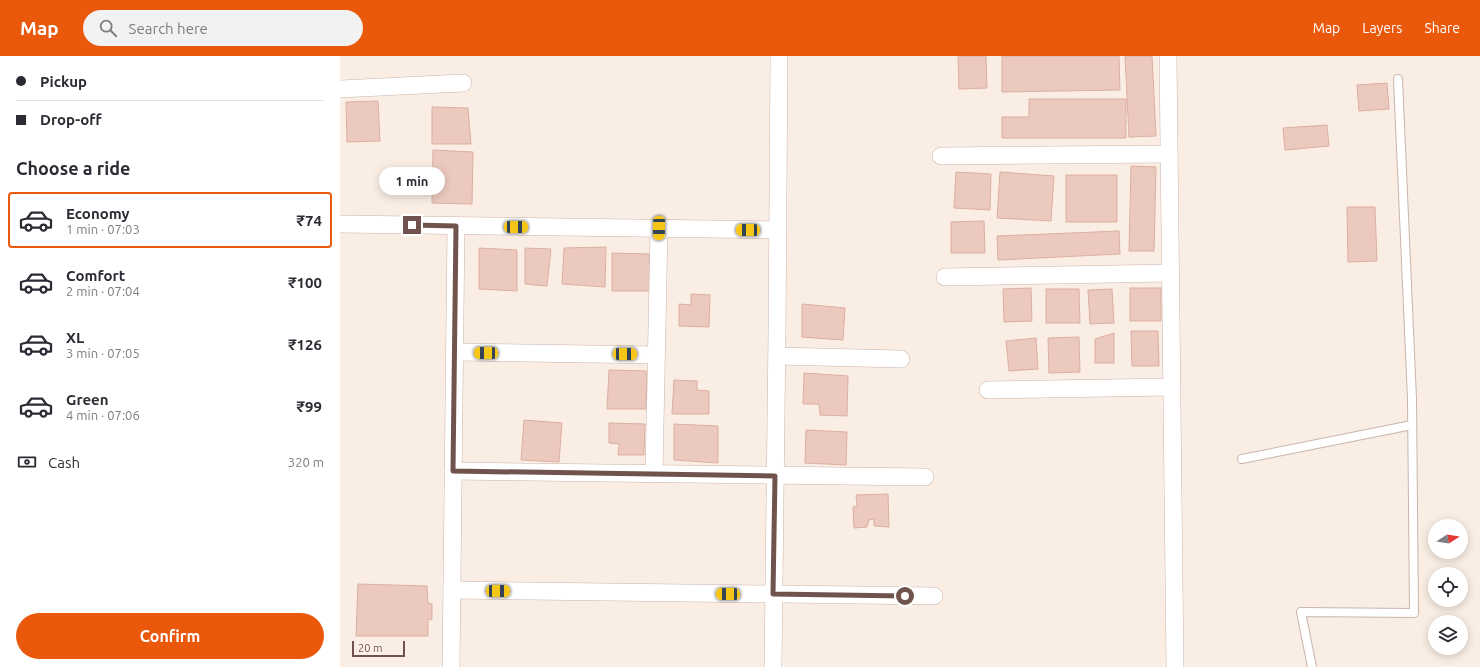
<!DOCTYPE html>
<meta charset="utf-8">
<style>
body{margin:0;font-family:Ubuntu,sans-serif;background:#f2f2f3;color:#2b2b33;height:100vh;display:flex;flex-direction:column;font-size:15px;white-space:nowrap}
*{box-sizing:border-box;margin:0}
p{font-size:13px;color:#7c7c81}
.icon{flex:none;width:22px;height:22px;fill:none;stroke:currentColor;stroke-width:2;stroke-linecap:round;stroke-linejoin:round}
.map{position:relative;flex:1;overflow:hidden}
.details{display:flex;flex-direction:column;background:#fff;width:340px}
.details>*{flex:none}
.top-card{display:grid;align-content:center;height:88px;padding:0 16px;background:#fff}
.needle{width:26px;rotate:78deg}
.buttons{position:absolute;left:1088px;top:463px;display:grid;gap:8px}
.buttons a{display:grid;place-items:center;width:40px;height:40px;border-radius:50%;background:#fff;box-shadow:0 2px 10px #0003;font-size:20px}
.scale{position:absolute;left:12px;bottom:10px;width:53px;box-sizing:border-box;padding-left:4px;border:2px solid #6f534c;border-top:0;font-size:11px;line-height:14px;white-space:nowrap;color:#6f534c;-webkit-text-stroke:3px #fdf2ea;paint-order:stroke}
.end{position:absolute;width:18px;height:18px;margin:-9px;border:5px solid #6f534c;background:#fff;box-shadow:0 0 0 2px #fff}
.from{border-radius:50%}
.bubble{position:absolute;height:28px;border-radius:14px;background:#fff;box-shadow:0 2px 10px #0003;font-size:13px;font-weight:700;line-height:28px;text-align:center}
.car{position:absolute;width:12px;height:24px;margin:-12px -6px;border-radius:5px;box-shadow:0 0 3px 1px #0007;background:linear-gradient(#f5c518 24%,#345 0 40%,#f5c518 0 76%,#345 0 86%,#f5c518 0)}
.top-card b{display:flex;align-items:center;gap:14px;height:38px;font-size:15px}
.top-card b+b{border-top:1px solid #e1e1e2}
.top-card i{width:10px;height:10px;background:#2b2b33}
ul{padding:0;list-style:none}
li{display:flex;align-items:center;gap:12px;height:56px;margin:0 8px 6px;padding:0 8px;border:2px solid transparent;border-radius:4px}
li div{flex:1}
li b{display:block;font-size:15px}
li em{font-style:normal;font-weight:700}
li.selected{border-color:#ea580c}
li>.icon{width:36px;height:36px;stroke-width:1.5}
h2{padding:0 16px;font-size:18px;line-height:48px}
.pay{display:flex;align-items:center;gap:10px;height:44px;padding:0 16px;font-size:15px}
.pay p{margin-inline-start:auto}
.button{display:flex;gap:8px;margin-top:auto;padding:8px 16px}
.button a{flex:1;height:46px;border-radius:24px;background:#ea580c;color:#fff;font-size:16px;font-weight:700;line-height:46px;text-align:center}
header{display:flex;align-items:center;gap:24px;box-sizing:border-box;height:56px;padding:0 20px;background:#ea580c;color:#fff}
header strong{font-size:19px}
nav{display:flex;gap:22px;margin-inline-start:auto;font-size:14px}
.search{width:280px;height:36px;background:#f2f2f3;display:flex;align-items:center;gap:10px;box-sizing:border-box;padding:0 14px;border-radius:22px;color:#7c7c81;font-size:15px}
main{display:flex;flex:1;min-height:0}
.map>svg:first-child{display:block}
.building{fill:#ecc9be;stroke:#ddaea1}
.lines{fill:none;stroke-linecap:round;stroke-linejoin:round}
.service-casing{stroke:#c9b4ac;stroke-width:10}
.minor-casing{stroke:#c9b4ac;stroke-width:18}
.service{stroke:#fff;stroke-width:8}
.minor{stroke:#fff;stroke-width:17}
.route{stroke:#6f534c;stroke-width:5}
</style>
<header>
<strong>Map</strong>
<div class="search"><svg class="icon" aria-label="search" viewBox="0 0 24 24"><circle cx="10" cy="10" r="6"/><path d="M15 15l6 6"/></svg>Search here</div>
<nav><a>Map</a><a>Layers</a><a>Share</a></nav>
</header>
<main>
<section class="details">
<div class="top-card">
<b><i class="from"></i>Pickup</b>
<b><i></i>Drop-off</b>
</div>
<h2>Choose a ride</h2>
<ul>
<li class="selected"><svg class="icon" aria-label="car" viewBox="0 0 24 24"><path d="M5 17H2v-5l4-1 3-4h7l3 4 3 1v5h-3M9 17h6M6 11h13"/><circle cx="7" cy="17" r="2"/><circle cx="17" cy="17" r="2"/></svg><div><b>Economy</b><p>1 min · 07:03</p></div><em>₹74</em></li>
<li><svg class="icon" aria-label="car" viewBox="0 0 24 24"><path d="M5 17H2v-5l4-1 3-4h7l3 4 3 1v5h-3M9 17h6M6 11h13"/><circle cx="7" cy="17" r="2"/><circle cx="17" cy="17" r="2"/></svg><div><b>Comfort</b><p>2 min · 07:04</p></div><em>₹100</em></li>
<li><svg class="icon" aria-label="car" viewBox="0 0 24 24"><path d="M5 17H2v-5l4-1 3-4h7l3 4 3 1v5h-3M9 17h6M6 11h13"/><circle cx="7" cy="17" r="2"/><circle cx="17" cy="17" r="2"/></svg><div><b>XL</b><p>3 min · 07:05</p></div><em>₹126</em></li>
<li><svg class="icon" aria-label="car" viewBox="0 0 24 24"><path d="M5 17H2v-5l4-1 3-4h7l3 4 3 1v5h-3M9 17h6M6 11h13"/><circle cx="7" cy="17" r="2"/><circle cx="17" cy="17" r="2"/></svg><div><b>Green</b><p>4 min · 07:06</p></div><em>₹99</em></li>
</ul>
<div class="pay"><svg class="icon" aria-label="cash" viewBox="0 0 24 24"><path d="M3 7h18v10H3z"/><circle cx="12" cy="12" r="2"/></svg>Cash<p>320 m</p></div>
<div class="button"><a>Confirm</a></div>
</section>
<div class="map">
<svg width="1140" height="611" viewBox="0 0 1140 611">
<rect width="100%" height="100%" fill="#faeee4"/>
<!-- building -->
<g class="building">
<polygon points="618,0 646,0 647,32 619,33"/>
<polygon points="662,0 779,0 780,34 662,36"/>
<polygon points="785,0 812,0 816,80 789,81"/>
<polygon points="1047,27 1049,53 1019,55 1017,29"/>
<polygon points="689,43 786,43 786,82 662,82 662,61 689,61"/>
<polygon points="38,45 40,85 7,86 6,46"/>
<polygon points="92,51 128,52 131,88 92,88"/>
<polygon points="987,69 989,90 945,94 943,72"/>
<polygon points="93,94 133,96 132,148 92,147"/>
<polygon points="791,110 816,111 814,195 789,195"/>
<polygon points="616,116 651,118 650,154 614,152"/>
<polygon points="660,116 714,120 711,165 657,162"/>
<rect x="726" y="119" width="51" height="47"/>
<polygon points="1007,151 1035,151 1037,205 1008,206"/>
<polygon points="644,165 645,197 611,197 611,166"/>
<polygon points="779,175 780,198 658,204 657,180"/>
<polygon points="266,191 265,231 222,228 224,192"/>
<polygon points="139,192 177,194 177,235 139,233"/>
<polygon points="185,192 211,193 207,230 185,228"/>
<polygon points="272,197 309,198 311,235 272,235"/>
<polygon points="691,232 692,265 664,266 663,233"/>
<rect x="790" y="232" width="31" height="33"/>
<polygon points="706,233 739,233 740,267 706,267"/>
<polygon points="772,233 774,267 750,268 748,234"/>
<polygon points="351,238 370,239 369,271 339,270 339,248 351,249"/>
<polygon points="462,248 505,252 503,284 462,281"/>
<polygon points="791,275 818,275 819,310 792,310"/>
<polygon points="774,277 774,307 755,307 755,283"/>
<polygon points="739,281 740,316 709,317 708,282"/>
<polygon points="696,282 698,313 669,315 666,285"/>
<polygon points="269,314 307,315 306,353 267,353"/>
<polygon points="464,317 508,320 507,360 480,359 479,348 463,348"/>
<polygon points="334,324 357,325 357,334 369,335 369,358 332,358"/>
<polygon points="184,364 222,367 219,406 181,404"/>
<polygon points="269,367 305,368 304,399 278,399 279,388 269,387"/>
<polygon points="334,368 378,370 378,407 334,404"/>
<polygon points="466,374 507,376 506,409 465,407"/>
<polygon points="548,438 549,471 534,470 534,463 529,464 527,471 514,472 513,451 517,450 516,439"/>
<polygon points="18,528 87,530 88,547 92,548 92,563 88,564 88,580 16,580"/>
</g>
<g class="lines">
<defs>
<g id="service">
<polyline points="902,403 1072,369"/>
<polyline points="972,611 961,556 1074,557 1072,343 1058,23"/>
</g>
<g id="minor">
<polyline points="828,0 835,611"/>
<polyline points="0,33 123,27"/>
<polyline points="601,100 829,98"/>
<polyline points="0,168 438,174"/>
<polyline points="605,221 830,217"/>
<polyline points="115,296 316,299"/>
<polyline points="437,300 561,303"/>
<polyline points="648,334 832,331"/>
<polyline points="113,415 585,421"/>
<polyline points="314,418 319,173"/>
<polyline points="112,534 594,540"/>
<polyline points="111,611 116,170"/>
<polyline points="433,611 437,277 439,0"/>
</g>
</defs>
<!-- service casing -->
<use href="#service" class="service-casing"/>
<!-- minor casing -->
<use href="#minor" class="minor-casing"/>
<!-- service -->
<use href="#service" class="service"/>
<!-- minor -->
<use href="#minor" class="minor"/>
</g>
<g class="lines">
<!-- route -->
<polyline class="route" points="72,169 116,170 113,415 435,420 433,538 565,540"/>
</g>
</svg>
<div class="buttons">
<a><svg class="needle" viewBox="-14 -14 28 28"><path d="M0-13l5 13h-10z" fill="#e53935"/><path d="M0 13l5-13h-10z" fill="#7c7c81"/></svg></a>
<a><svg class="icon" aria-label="locate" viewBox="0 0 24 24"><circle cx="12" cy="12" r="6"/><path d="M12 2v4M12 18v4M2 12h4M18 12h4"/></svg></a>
<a><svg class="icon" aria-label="layers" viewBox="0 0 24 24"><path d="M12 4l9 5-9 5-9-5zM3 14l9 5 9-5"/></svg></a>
</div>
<div class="scale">20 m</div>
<i class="end from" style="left:565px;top:540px"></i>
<i class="end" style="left:72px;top:169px"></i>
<div class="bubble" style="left:39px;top:111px;width:66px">1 min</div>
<i class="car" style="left:176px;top:171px;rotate:91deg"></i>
<i class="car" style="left:319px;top:172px;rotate:181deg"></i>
<i class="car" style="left:408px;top:174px;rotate:271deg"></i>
<i class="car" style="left:146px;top:297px;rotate:271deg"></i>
<i class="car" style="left:285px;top:298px;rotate:91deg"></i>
<i class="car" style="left:158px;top:535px;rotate:91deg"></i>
<i class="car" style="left:388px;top:538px;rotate:271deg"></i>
</div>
</main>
